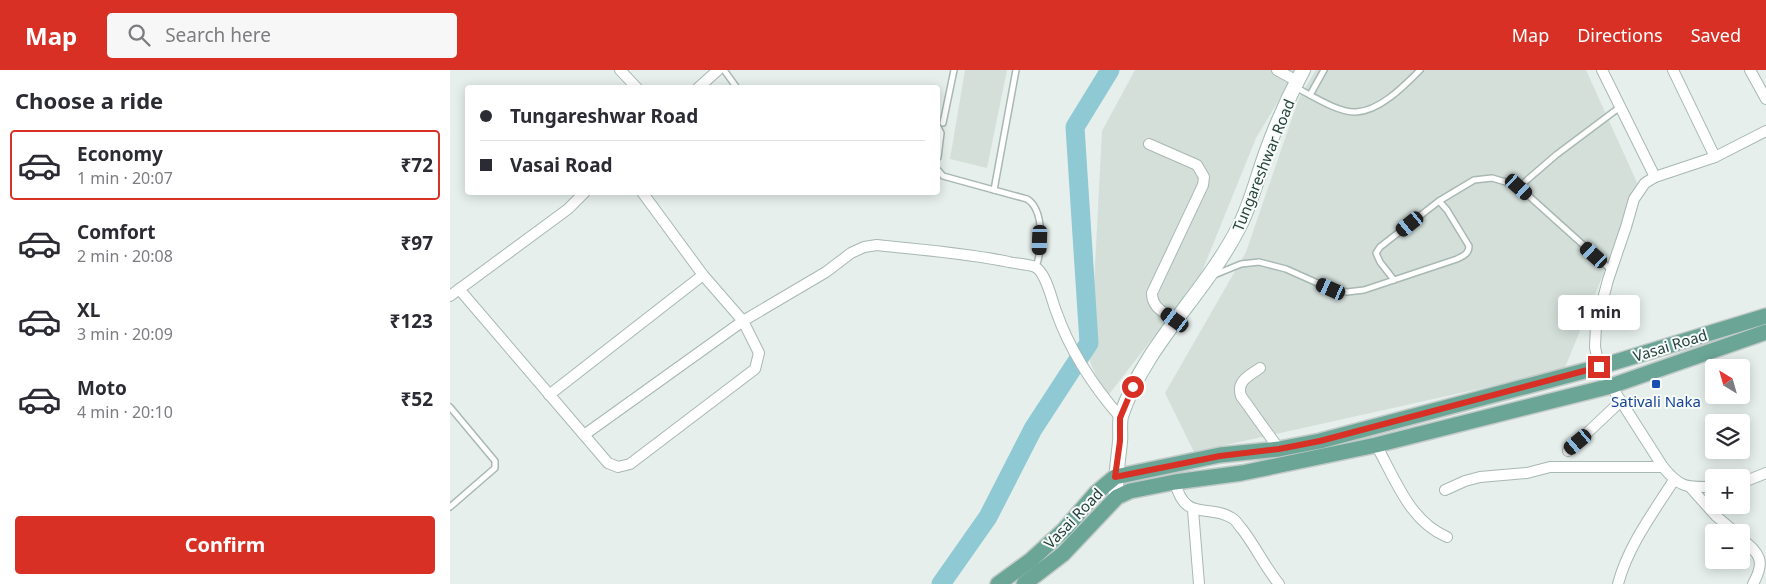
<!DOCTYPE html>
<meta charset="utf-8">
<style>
body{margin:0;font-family:"Noto Sans",sans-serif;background:#f7f7f7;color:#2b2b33;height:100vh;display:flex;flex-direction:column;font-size:19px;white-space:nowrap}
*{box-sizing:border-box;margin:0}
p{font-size:16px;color:#7c7c81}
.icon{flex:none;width:28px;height:28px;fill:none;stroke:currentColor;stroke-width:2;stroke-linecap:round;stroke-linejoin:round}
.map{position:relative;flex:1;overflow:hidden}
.sheet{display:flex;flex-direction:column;background:#fff;width:450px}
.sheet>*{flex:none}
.banner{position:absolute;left:15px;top:15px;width:475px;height:110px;border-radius:5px;box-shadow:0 2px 12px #0003;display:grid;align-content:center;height:110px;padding:0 15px;background:#fff}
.needle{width:32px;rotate:323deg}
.fabs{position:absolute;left:1255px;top:289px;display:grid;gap:10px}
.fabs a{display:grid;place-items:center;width:45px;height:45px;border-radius:5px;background:#fff;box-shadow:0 2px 12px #0003;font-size:25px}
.end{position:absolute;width:22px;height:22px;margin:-11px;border:6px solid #d93025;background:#fff;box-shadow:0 0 0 2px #fff}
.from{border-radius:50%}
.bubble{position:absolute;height:35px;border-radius:5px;background:#fff;box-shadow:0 2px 12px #0003;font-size:16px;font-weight:700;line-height:35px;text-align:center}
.car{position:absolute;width:15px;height:30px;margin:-15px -8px;border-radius:6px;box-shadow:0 0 4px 1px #0007;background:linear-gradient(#222 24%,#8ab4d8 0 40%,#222 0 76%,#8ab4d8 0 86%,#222 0)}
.banner b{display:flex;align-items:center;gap:18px;height:48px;font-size:19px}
.banner b+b{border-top:1px solid #e1e1e2}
.banner i{width:12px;height:12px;background:#2b2b33}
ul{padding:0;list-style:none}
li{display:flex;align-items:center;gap:15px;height:70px;margin:0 10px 8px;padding:0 5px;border:2px solid transparent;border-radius:5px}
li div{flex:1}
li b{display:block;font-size:19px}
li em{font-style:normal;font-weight:700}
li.on{border-color:#d93025}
li>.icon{width:45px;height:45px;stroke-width:1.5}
h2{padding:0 15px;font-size:22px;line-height:60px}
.button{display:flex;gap:10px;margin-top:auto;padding:10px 15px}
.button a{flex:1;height:58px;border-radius:5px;background:#d93025;color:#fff;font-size:20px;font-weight:700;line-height:58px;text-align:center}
header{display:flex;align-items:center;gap:30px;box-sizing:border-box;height:70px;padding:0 25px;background:#d93025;color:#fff}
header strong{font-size:24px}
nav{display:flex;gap:28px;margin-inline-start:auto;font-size:18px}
.search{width:350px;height:45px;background:#f7f7f7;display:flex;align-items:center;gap:12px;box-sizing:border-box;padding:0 18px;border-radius:5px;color:#7c7c81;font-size:19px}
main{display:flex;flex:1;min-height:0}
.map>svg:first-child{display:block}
.built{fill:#d4dfda}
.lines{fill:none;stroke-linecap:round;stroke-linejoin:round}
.river{stroke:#8ec9d4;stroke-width:19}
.lane-casing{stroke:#a8b8b2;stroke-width:8}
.street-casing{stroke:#a8b8b2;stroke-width:12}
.secondary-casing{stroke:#a4bbb3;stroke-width:16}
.primary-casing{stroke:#c2cac8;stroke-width:18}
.lane{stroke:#fff;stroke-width:5}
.street{stroke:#fff;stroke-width:10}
.secondary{stroke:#fff;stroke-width:14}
.primary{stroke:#6aa596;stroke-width:15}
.route{stroke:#d93025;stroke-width:6}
.transit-dot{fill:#1a4fb4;stroke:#f7fbf9;stroke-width:2}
.labels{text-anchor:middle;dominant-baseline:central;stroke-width:4;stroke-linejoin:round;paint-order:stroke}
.street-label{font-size:15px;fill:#24423a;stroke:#f7fbf9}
.transit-label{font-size:15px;fill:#164399;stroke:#f7fbf9}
</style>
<header>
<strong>Map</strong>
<div class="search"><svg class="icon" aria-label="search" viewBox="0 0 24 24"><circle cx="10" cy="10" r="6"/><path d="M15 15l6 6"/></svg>Search here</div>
<nav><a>Map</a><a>Directions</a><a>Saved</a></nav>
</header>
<main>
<section class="sheet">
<h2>Choose a ride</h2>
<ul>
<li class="on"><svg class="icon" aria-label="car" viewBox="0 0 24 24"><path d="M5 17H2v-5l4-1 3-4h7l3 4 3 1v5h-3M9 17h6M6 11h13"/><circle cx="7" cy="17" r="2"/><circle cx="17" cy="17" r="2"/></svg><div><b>Economy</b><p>1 min · 20:07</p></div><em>₹72</em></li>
<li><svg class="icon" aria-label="car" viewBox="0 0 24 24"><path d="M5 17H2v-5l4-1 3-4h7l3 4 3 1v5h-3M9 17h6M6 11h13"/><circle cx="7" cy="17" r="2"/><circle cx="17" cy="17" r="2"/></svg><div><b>Comfort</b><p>2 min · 20:08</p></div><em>₹97</em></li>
<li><svg class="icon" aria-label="car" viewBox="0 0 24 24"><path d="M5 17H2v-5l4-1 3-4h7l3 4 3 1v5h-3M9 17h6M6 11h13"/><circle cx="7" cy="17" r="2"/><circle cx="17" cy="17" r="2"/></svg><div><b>XL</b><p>3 min · 20:09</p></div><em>₹123</em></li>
<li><svg class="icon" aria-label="car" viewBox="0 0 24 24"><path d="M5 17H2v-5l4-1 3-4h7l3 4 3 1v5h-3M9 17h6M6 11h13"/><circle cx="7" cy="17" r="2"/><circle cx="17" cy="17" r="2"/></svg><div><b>Moto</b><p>4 min · 20:10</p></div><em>₹52</em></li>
</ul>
<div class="button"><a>Confirm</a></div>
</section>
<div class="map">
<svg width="1316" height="514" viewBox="0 0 1316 514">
<rect width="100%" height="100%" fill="#e6efeb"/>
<!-- built -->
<g class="built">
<polygon points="515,0 557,0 537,98 500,89"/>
<polygon points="685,0 847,0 806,68 749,209 656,328 640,292 652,61"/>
<polygon points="866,0 1136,0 1189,117 1114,300 744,382 715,323 796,182 849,28"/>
</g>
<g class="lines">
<!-- river -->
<polyline class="river" points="491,514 538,447 583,359 639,273 625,57 660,0"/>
<defs>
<g id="lane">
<polyline points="274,0 287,18"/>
<path d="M845 17C861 25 888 43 906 42 930 41 954 16 970 0"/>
<polyline points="860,25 874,0"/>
<polyline points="493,53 504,0"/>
<polyline points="488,57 491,63 488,87"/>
<path d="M488 100 493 106 577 129C595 140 592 180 586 197"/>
<polyline points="1069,117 1106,85 1170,37"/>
<polyline points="544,120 566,0"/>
<path d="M764 205 791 194 809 192 836 199 881 219 897 222 914 220 1007 189C1013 186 1019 184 1019 176L997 140 989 131 1024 110 1042 108 1059 113 1069 117 1161 200"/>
<polyline points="944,210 930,192 926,183 930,177 989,131"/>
<polyline points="0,337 45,391 45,398 0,437"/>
</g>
<g id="street">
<polyline points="170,0 187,18"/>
<polyline points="827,0 847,11"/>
<polyline points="1152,0 1205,107"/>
<polyline points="1223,0 1265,87"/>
<polyline points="1300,0 1316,29"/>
<polyline points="248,18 268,0"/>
<path d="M699 74 747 95 754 107 753 115 702 223C702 238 714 242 725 250"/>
<polyline points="9,219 158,393 168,397 180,394 305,299 309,283 293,251 253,205 192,122"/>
<polyline points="0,226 118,139 135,122"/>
<path d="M810 298C799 306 786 311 791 326L829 379"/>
<polyline points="99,325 253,205"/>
<path d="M134 365 293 251 376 202 401 183 414 177 427 175C471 180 516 183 559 192 567 194 578 194 585 197 596 202 602 231 606 241 620 281 643 316 671 348"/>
<path d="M926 375C945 408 959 451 997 467"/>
<polyline points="1118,381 1171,331"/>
<path d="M725 412C735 453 758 433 782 448 786 450 789 456 792 459 806 477 815 497 829 514"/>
<polyline points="1291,413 1316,403"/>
<polyline points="1240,417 1266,446 1285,462"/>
<path d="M1264 417C1237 417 1231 419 1213 397L1149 297 1145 277 1146 255 1158 210 1176 157 1184 129 1195 113 1205 107 1265 87 1316 61"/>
<polyline points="995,420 1015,411 1030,407 1077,403 1100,397 1213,397"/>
<polyline points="743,440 749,514"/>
<path d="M1291 468C1310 484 1316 491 1303 514"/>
<path d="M1168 514C1178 476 1203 443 1224 410"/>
</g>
<path id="secondary" d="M666 428C665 408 668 392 670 372 671 364 669 354 671 346 695 274 755 224 789 157 801 134 807 108 816 83 826 55 839 26 853 0"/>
<g id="primary">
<polyline points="548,514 581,490 614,460 646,423 665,407 770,385 829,379 870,371 1149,297 1316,246"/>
<polyline points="574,514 613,484 667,427 680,421 725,412 792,403 926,375 1161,316 1316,262"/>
</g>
</defs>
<!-- lane casing -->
<use href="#lane" class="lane-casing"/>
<!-- street casing -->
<use href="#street" class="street-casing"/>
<!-- secondary casing -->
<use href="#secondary" class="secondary-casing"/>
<!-- primary casing -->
<use href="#primary" class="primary-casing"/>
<!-- lane -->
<use href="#lane" class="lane"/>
<!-- street -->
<use href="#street" class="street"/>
<!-- secondary -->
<use href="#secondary" class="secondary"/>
<!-- primary -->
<use href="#primary" class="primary"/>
</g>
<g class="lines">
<!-- route -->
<polyline class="route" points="683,317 670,348 670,371 665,407 770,386 829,379 870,371 1149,297"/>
</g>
<!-- markers -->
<rect class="transit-dot" x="1201" y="309" width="10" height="10" rx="2.5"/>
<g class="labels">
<!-- street labels -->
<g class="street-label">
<text transform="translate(813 95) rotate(-68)">Tungareshwar Road</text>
<text transform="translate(1220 275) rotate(-17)">Vasai Road</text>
<text transform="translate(623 448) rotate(-46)">Vasai Road</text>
</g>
<!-- transit labels -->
<g class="transit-label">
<text x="1206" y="331">Sativali Naka</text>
</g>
</g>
</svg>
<div class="fabs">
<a><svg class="needle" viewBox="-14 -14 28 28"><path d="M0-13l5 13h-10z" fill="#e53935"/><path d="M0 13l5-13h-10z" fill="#7c7c81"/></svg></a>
<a><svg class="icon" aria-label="layers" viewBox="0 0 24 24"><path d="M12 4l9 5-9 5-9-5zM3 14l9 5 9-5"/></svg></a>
<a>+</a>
<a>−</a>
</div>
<i class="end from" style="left:683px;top:317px"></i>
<i class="end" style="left:1149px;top:297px"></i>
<div class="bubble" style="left:1108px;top:225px;width:82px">1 min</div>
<i class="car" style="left:1069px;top:117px;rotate:132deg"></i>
<i class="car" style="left:960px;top:154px;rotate:231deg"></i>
<i class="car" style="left:590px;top:170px;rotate:182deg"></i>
<i class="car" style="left:1144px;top:185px;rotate:312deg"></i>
<i class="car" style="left:881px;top:219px;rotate:294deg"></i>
<i class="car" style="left:725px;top:250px;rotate:306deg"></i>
<i class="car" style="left:1128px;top:372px;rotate:230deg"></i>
<div class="banner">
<b><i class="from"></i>Tungareshwar Road</b>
<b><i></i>Vasai Road</b>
</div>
</div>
</main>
